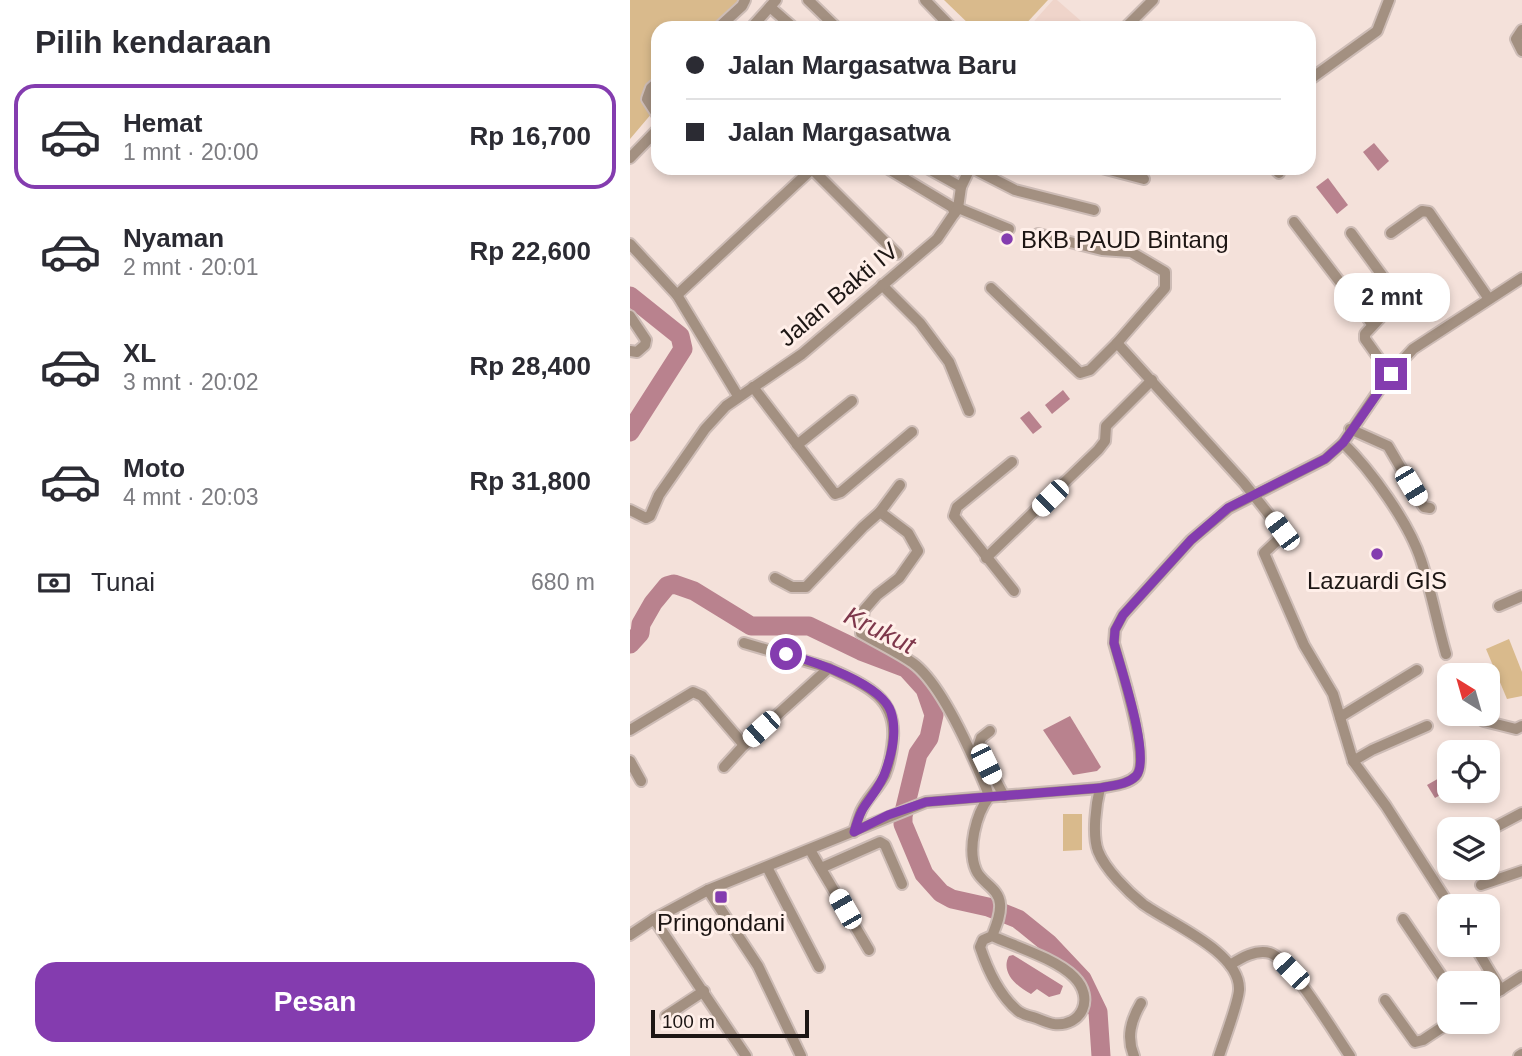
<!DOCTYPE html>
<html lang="id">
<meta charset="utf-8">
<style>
body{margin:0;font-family:Helvetica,sans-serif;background:#f7f7f7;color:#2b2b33;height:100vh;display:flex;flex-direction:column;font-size:26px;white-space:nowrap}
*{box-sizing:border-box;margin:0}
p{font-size:23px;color:#7c7c81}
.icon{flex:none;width:38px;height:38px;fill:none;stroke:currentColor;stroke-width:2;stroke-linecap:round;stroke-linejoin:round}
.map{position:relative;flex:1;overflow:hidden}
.side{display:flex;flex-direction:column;background:#fff;width:630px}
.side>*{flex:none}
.top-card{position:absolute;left:21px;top:21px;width:665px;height:154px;border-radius:21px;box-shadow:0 4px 10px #0003;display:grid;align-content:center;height:154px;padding:0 35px;background:#fff}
.needle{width:46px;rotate:323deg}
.controls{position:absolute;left:807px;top:663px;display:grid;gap:14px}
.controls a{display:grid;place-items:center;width:63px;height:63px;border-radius:14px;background:#fff;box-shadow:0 4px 10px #0003;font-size:35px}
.scale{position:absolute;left:21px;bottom:18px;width:158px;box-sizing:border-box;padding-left:7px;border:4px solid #1d1614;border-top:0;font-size:19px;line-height:24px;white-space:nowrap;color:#1d1614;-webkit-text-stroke:5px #ffefe9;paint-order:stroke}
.end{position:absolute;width:32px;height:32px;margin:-16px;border:9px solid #843caf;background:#fff;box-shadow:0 0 0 4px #fff}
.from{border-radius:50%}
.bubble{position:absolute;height:49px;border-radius:21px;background:#fff;box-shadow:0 4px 10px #0003;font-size:23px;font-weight:700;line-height:49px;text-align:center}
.car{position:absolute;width:21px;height:42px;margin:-21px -10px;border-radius:9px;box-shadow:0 0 5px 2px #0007;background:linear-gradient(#fff 24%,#345 0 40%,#fff 0 76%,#345 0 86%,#fff 0)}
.top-card b{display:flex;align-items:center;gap:24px;height:66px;font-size:26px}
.top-card b+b{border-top:2px solid #e1e1e2}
.top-card i{width:18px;height:18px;background:#2b2b33}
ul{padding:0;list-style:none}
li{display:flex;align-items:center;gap:21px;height:105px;margin:0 14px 10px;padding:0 21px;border:4px solid transparent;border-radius:21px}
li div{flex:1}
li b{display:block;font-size:26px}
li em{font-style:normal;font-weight:700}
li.on{border-color:#843caf}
li>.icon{width:63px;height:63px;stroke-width:1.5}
h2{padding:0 35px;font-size:32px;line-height:84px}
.pay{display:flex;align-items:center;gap:18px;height:77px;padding:0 35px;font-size:26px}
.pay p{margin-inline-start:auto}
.cta{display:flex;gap:14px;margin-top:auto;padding:14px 35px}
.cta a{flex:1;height:80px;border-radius:21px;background:#843caf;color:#fff;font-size:28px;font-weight:700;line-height:80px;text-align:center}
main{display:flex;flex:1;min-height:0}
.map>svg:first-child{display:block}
.built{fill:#efd4ca}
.green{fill:#d9ba8c}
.water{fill:#b9828e}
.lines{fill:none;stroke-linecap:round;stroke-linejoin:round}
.river{stroke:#b9828e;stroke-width:19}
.minor-casing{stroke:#cdbcb6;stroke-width:14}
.minor{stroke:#a39081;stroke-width:10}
.route{stroke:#843caf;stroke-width:9}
.poi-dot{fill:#843caf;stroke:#ffefe9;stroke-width:2.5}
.labels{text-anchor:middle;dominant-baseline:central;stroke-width:6;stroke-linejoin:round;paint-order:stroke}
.poi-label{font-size:24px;fill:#1d1614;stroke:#ffefe9}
.street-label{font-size:24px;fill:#1d1614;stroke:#ffefe9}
.water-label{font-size:26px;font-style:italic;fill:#7e374b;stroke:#ffefe9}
</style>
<main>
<section class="side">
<h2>Pilih kendaraan</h2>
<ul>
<li class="on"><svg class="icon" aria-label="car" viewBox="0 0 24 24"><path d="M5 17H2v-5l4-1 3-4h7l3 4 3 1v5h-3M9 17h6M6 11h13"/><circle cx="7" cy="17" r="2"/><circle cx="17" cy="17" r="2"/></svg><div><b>Hemat</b><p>1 mnt · 20:00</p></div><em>Rp 16,700</em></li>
<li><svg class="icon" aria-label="car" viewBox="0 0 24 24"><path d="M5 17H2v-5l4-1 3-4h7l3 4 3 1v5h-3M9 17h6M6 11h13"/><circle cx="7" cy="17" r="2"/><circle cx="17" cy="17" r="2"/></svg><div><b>Nyaman</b><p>2 mnt · 20:01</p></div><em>Rp 22,600</em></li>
<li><svg class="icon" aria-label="car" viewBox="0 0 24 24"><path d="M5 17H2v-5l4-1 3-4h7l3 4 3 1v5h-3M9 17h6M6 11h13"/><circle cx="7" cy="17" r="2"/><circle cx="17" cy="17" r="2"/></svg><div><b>XL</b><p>3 mnt · 20:02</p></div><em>Rp 28,400</em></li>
<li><svg class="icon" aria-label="car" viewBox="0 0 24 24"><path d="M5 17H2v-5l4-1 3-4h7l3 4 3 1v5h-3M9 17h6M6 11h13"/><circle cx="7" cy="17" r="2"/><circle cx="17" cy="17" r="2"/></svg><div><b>Moto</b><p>4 mnt · 20:03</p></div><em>Rp 31,800</em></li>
</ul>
<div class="pay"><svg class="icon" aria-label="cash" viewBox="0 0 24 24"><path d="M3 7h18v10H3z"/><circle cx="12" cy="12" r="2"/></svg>Tunai<p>680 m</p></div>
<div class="cta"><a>Pesan</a></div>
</section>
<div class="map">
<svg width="892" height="1056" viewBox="0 0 892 1056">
<rect width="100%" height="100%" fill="#f4e1da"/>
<!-- built -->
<polygon class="built" points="423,0 427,0 459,28 398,28"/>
<!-- green -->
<g class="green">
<polygon points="0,0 120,0 95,28 28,28 28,106 0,139"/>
<polygon points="314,0 418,0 392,28 343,28"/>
<polygon points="879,639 892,672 892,696 877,699 856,649"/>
<polygon points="433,814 452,814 452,850 433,851"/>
</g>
<!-- water -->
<g class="water">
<polygon points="744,143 759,161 748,171 733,152"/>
<polygon points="698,178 718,205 707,214 686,187"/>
<polygon points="433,390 440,399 422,414 415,405"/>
<polygon points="399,411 412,427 403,434 390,418"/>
<polygon points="440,716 471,767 467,771 443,775 413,730"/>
<polygon points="818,773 819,790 805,798 797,785"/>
<path d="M383 955 433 986 430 994 419 997 407 989 401 994C387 987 370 972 379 956Z"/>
</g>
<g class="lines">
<!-- river -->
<g class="river">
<polyline points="0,296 50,336 53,349 0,432"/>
<polyline points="0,644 10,633 11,624 23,603 37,586 44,584 64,591 121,626 179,626 231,651 276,668 295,689 304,715 299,738 288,754 273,816 273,824 294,874 311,893 322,899 358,907 388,919 419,944 452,979 468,1012 471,1056"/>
</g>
<defs>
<g id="minor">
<polyline points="178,0 207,28"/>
<polyline points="295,0 322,28"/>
<polyline points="140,7 164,28"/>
<polyline points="88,28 112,6 115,0"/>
<polyline points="121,28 146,0"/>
<polyline points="495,28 523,0"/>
<polyline points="892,30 886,39 892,51"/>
<polyline points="679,80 747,31 759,0"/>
<polyline points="28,82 21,88 17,99 28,116"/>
<polyline points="0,158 28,129"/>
<polyline points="257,168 322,207 325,213"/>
<polyline points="297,168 331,187"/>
<polyline points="342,168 385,190 464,210"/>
<polyline points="472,168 514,179"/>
<polyline points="644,168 649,173"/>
<polyline points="182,169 267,254"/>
<polyline points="328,208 379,229"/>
<polyline points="664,222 742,324"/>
<polyline points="721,233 765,293 764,303 735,334 735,339 760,374"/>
<polyline points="761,233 792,211 799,212 859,299"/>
<polyline points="0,244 47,295 108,396"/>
<polyline points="252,285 290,323 319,362 339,411"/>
<polyline points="361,288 450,373 460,370 487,343 535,288 535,272 501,252 472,250 408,234"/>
<polyline points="47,295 183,168"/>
<polyline points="0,316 16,340 15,345 7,352 0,351"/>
<polyline points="487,343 614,483 652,531 652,536 634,553 674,645 703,694 723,761 756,806 820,906"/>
<polyline points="123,387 205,494 211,492 282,432"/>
<polyline points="720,429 758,446 792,504 794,507 800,508"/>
<path d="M713 443C741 470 779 523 791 560 801 590 807 623 816 654"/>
<polyline points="167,445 222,401"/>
<polyline points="382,462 327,507 324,516 384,591"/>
<path d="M270 485 250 512 278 533 288 551 269 578 247 595 234 610 231 633C248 643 267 652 283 663 312 684 343 756 357 790L359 797C346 814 337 849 346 870 351 883 369 888 370 904 371 915 366 926 362 936L353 940 350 947C358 971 369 995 388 1011 392 1014 399 1016 403 1017 410 1019 417 1023 424 1024 452 1027 465 998 444 977 426 959 387 947 362 936"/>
<polyline points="0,510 16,518 20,516 29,495 75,429 96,406 172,354 307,239 328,208 331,187 340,168"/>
<polyline points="356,558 468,450 475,441 476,426 522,380"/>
<polyline points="145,578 162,587 176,587 233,527 250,512"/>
<polyline points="869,606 892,596"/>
<polyline points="114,643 199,668"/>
<polyline points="842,715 854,721 886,729 892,726"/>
<polyline points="710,717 787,670"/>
<path d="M0 730 63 692 72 696 114 745 199 668C232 684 266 695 263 738 262 750 260 763 255 775 249 788 237 798 231 811 228 818 226 825 224 832"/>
<polyline points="360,731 351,738 348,747 374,796"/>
<polyline points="0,761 11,781"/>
<polyline points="723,761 742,750 797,726"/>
<polyline points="94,767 114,745"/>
<path d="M470 788C466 804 462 835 468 851 475 869 498 892 513 904 539 923 611 952 609 990 608 1004 594 1040 589 1056"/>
<polyline points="858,831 892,813"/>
<polyline points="180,850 239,950"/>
<polyline points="137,867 189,967"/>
<polyline points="191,868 250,842 255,845 272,884"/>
<polyline points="851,885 892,871"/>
<polyline points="78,890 128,966 171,1056"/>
<polyline points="24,919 116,1056"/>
<polyline points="773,919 819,987"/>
<path d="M0 935 24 919 78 890 296 802 470 788C482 785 497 785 506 776 521 759 490 666 484 643L485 630 493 615 561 540 599 508 695 459 713 443 760 374 783 349 892 278"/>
<polyline points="844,945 871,990"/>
<path d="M600 965C611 958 626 949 640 953 660 959 706 1036 720 1056"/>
<polyline points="858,998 892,976"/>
<polyline points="755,1000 785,1042 793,1040 820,1022"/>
<polyline points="36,1016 74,991"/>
<path d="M504 1056C496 1037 501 1020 511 1003"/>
<polyline points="889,1056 892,1054"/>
</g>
</defs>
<!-- minor casing -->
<use href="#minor" class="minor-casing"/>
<!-- minor -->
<use href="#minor" class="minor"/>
</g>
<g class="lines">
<!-- route -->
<path class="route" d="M156 654C183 661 252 684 261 712 267 730 262 753 256 770 252 784 242 795 234 807 229 814 227 823 224 832L258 815 296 802 470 788C482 785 497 785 506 776 522 759 490 666 484 643L485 630 493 615 561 540 598 508 695 459 713 443 761 374"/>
</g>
<!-- markers -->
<g class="poi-dot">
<circle cx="377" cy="239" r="7"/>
<circle cx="747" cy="554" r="7"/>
<rect x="84" y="890" width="14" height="14" rx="3.5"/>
</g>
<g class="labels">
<!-- poi labels -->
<g class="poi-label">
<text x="391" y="239" text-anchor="start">BKB PAUD Bintang</text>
<text x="747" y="580">Lazuardi GIS</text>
<text x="91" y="922">Pringondani</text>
</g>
<!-- street labels -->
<g class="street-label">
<text transform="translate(208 294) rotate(-40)">Jalan Bakti IV</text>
</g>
<!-- water labels -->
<g class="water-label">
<text transform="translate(250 630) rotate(26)">Krukut</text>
</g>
</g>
</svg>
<div class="controls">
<a><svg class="needle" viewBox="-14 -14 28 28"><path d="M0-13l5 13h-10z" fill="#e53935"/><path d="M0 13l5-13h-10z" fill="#7c7c81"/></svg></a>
<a><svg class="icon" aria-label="locate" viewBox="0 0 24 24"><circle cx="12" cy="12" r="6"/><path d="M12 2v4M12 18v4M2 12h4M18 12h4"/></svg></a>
<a><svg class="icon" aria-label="layers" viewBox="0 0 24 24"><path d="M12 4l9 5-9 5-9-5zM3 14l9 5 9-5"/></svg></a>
<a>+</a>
<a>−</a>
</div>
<div class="scale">100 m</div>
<i class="end from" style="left:156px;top:654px"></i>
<i class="end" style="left:761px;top:374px"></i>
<div class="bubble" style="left:704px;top:273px;width:116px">2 mnt</div>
<i class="car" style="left:781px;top:486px;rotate:149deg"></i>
<i class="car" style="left:420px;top:498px;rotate:225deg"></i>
<i class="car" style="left:652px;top:531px;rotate:323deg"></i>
<i class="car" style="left:131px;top:729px;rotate:228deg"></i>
<i class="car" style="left:356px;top:764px;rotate:154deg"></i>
<i class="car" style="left:215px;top:909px;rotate:330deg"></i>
<i class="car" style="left:661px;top:971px;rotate:316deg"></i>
<div class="top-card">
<b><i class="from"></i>Jalan Margasatwa Baru</b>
<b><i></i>Jalan Margasatwa</b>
</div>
</div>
</main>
